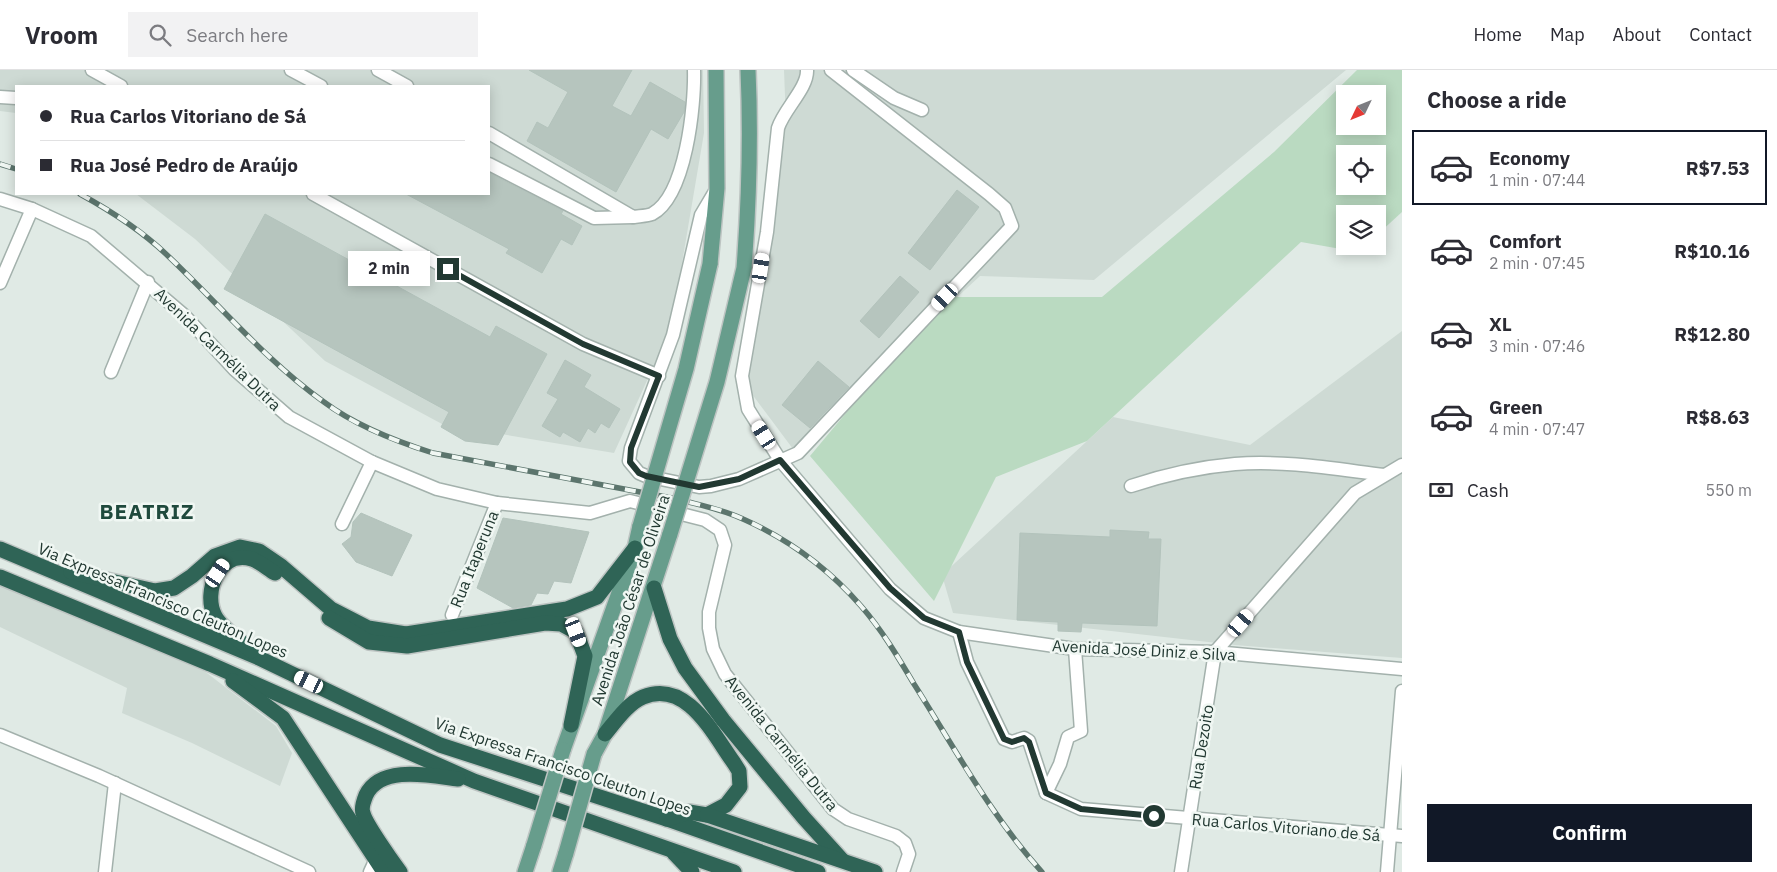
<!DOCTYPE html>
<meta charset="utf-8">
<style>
body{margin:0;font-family:"IBM Plex Sans",sans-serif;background:#f2f2f3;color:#2b2b33;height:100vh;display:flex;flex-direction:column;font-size:19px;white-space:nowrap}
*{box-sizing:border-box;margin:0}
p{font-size:16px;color:#7c7c81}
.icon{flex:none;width:28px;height:28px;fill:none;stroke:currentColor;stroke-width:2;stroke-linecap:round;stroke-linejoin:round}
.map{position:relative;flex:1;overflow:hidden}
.details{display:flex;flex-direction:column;background:#fff;width:375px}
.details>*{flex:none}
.guide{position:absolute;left:15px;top:15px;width:475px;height:110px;border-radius:0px;box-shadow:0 2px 12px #0003;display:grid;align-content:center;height:110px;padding:0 25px;background:#fff}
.needle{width:32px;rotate:227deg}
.buttons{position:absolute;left:1336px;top:15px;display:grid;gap:10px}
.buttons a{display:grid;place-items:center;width:50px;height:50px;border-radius:0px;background:#fff;box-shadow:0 2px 12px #0003;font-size:25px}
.end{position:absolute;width:22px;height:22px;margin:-11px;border:6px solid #223932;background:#fff;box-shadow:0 0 0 2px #fff}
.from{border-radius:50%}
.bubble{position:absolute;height:35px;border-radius:0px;background:#fff;box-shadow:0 2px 12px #0003;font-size:16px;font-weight:700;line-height:35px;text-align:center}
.car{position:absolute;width:15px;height:30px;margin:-15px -8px;border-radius:6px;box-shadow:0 0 4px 1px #0007;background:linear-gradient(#fff 24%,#345 0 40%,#fff 0 76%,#345 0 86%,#fff 0)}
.guide b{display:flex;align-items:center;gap:18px;height:48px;font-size:19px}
.guide b+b{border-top:1px solid #e1e1e2}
.guide i{width:12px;height:12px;background:#2b2b33}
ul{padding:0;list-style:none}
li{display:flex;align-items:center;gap:15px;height:75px;margin:0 10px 8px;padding:0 15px;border:2px solid transparent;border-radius:0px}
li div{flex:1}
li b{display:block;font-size:19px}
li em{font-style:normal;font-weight:700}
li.current{border-color:#111827}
li>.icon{width:45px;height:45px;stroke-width:1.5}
h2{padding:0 25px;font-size:22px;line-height:60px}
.pay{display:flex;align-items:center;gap:12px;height:55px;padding:0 25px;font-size:19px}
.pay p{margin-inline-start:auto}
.action{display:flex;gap:10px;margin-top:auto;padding:10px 25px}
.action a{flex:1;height:58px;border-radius:0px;background:#111827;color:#fff;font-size:20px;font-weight:700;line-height:58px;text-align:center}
header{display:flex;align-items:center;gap:30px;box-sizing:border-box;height:70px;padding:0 25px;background:#fff;border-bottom:1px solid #e1e1e2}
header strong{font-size:24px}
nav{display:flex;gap:28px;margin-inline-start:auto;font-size:18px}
.search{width:350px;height:45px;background:#f2f2f3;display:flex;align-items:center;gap:12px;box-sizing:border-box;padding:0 18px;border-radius:0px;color:#7c7c81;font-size:19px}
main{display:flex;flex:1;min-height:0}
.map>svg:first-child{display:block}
.built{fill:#cedad4}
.green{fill:#badac1;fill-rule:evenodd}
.building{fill:#b6c5be;stroke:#b3c3bc}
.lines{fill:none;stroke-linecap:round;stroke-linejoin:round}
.minor-casing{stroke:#a3b1ac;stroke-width:15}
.major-casing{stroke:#bdc4c2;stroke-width:18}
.highway-casing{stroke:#bdc4c2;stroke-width:18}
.minor{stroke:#fff;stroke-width:12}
.major{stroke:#679d8c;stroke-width:15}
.highway{stroke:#2f6456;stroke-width:15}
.rail-casing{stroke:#5c756d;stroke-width:5.5}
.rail{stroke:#f0f7f3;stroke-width:4;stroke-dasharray:11;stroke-linecap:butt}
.major-bridge-casing{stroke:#bdc4c2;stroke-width:18;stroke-linecap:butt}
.major-bridge{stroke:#679d8c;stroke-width:15}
.route{stroke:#223932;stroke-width:6}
.labels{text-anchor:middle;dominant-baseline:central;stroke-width:5;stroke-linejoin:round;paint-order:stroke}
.street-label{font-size:16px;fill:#223932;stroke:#f0f7f3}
.district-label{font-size:21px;font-weight:bold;letter-spacing:1px;fill:#1f4a3d;stroke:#f0f7f3}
</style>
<header>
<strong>Vroom</strong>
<div class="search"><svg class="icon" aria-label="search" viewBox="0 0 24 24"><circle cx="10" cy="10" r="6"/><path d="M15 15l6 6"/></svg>Search here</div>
<nav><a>Home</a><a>Map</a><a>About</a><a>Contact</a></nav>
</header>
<main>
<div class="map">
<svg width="1402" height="802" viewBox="0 0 1402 802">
<rect width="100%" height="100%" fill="#e0eae5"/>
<!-- built -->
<g class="built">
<polygon points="0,0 703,0 704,63 671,258 614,383 442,354 325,291 195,169 136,124 489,124 489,16 16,16 16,43 0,41"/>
<polygon points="784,0 1346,0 1094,210 980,206 793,379 746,316 786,52"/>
<polygon points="1402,261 1402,588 1235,575 953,543 942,505 1113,347 1250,375"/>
<polygon points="0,513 203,600 276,656 292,683 280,716 192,673 122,643 127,618 0,557"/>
</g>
<!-- green -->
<path class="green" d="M1357 0H1402V142L1378 164V144H1345V176H1364L1358 182 1301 172 1087 371 996 407 934 531 810 386 943 227H1102L1274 82ZM1345 24H1378V56H1345ZM1345 84H1378V116H1345Z"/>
<!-- building -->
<g class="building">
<polygon points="529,0 632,0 612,36 631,46 650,12 685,32 684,42 668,69 651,59 616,122 527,71 537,52 548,58 568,22"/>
<polygon points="489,103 563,141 561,144 582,156 572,175 561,169 542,203 506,183 509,179 406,124 489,124"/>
<polygon points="957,120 979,137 930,200 908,183"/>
<polygon points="265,144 490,267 496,256 547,284 498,375 465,371 441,357 449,342 224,219"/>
<polygon points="900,206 919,222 879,268 860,251"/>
<polygon points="565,290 591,305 584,317 620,339 609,358 601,353 595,363 588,358 580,372 563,362 560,367 542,356 558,329 547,323"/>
<polygon points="818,291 849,317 810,358 782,335"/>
<polygon points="361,443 412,465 392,506 356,492 342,474 351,467 353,452"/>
<polygon points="503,448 589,462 571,513 554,511 548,524 537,523 531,535 513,538 477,518"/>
<polygon points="1110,460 1149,462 1148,469 1161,469 1157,556 1082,553 1081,562 1058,561 1058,552 1017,550 1020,463 1110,467"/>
</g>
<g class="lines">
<defs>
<g id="minor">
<polyline points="92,0 121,16"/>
<polyline points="291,0 321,16"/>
<polyline points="378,0 407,16"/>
<path d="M807 0C808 18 784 39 778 58L767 162 742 306 748 339 780 390 890 519 924 548 959 562 1075 579 1215 582 1402 599"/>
<polyline points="853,0 894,28 922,40"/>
<polyline points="0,27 16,28"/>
<path d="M489 63 633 147C639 146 647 146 652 144 686 126 695 35 694 0"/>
<polyline points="489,94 594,148 633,147"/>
<polyline points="717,118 701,145 673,265 631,378 629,391 639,403 646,406 699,417 711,416 739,409 798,383 1012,156 1005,138 989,124 831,0"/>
<polyline points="313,124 583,274 659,306"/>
<polyline points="0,129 32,139 91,166 185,246 234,299 289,347 372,392 437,419 497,433 590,443 630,431 705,450 720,460 725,475 709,542 709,558 713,579 725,604 833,739 848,749 896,766 905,773 909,784 903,802"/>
<polyline points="0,213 32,139"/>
<polyline points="111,302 148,212"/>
<path d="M1131 416C1164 405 1200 397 1235 394 1284 390 1335 399 1384 405"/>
<polyline points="342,454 372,392"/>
<polyline points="452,545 497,433"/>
<polyline points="959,562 967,592 1004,669 1012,672 1024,668 1029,671 1046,723 1081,739 1402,766"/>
<polyline points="0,665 99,706 309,802"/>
<polyline points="1046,723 1060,694 1068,667 1081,661 1075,579"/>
<polyline points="105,802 115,713"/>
<polyline points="370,802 376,789"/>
<polyline points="1181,802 1215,582 1355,423 1402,395"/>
<polyline points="1387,802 1402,621"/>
</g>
<g id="major">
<polyline points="710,194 717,118 716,0"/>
<path d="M744 198C749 132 751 66 748 0"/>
<polyline points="563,680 635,478 640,456"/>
<polyline points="594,684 605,664 670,464"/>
<polyline points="525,802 534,775"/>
<polyline points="560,802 566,783"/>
</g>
<g id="highway">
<polyline points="0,479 259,588 440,675 667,749 818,802"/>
<polyline points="71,502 155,521 174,518 192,506 215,486 240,477 259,481 281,496 331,539 368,558 406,564 567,539 597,527 635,478"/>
<polyline points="0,507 210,594 474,711 734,802"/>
<polyline points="654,518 670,569 685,598 723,650 804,748 842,790"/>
<polyline points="329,548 369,572 407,576 545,553 561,554 576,562 585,586 571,655"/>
<path d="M251 581C240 570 222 559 215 546 202 522 220 479 252 489 260 492 268 499 275 503"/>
<polyline points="233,611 283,648 384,802"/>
<path d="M605 664C615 652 628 633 643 627 687 609 713 664 734 693L739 701 740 717 726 735 707 745 689 742 667 749"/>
<polyline points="707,745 875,802"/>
<polyline points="674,783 692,802"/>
<path d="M400 802C392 791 365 753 363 743 361 738 364 730 366 725 381 694 432 706 458 709"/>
</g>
</defs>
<!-- minor casing -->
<use href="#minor" class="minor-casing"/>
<!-- major casing -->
<use href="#major" class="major-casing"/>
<!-- highway casing -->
<use href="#highway" class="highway-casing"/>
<!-- minor -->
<use href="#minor" class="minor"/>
<!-- major -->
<use href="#major" class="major"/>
<!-- highway -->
<use href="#highway" class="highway"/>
<defs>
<g id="rail">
<polyline points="0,94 16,99"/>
<path d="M80 124C111 141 141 160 167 185 219 234 265 290 324 332 356 356 395 371 433 383L677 429C699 435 722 439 743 449 788 469 828 498 861 536 882 560 898 587 914 614 954 677 991 746 1042 802"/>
</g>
</defs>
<!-- rail casing -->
<use href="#rail" class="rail-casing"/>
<!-- rail -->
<use href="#rail" class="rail"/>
<defs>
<g id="major-bridge">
<polyline points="640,456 686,299 710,194"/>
<polyline points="670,464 717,312 744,198"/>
<polyline points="534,775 563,680"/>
<polyline points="566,783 594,684"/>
</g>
</defs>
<!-- major-bridge casing -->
<use href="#major-bridge" class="major-bridge-casing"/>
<!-- major-bridge -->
<use href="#major-bridge" class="major-bridge"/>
</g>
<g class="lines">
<!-- route -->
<polyline class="route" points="448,199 583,274 659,306 631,378 630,392 639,403 646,406 699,417 739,409 780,390 890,518 924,548 959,562 967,592 1004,669 1012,672 1024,668 1029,672 1046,723 1081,739 1154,746"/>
</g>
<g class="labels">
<!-- street labels -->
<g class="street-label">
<text transform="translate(218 279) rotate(44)">Avenida Carmélia Dutra</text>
<text transform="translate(474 489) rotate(-68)">Rua Itaperuna</text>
<text transform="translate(163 530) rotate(23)">Via Expressa Francisco Cleuton Lopes</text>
<text transform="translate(630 530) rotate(-72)">Avenida João César de Oliveira</text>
<text transform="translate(1144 580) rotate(3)">Avenida José Diniz e Silva</text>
<text transform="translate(782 673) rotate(51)">Avenida Carmélia Dutra</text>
<text transform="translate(1201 677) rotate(-81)">Rua Dezoito</text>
<text transform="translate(563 696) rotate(19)">Via Expressa Francisco Cleuton Lopes</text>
<text transform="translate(1286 757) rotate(5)">Rua Carlos Vitoriano de Sá</text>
</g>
<!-- district labels -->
<g class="district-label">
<text x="147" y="441">BEATRIZ</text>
</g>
</g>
</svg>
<div class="buttons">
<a><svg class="needle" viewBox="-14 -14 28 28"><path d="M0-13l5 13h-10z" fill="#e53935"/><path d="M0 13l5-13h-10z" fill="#7c7c81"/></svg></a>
<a><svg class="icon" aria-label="locate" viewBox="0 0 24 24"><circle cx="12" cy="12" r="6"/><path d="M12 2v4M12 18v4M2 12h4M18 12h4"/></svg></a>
<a><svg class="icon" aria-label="layers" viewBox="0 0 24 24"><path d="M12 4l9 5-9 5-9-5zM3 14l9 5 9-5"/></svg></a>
</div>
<i class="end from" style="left:1154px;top:746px"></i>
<i class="end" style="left:448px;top:199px"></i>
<div class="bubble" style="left:348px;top:181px;width:82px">2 min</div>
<i class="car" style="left:761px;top:198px;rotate:9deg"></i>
<i class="car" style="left:945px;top:227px;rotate:223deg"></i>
<i class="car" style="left:764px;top:365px;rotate:328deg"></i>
<i class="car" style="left:218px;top:503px;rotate:33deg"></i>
<i class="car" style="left:1241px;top:553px;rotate:41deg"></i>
<i class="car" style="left:576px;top:562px;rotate:159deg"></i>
<i class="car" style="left:309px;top:612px;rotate:296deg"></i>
<div class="guide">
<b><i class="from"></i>Rua Carlos Vitoriano de Sá</b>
<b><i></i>Rua José Pedro de Araújo</b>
</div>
</div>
<section class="details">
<h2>Choose a ride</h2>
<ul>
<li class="current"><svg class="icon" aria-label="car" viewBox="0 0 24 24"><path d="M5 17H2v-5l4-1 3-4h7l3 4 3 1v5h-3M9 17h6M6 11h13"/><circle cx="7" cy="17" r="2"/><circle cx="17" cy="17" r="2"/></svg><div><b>Economy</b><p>1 min · 07:44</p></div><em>R$7.53</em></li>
<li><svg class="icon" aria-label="car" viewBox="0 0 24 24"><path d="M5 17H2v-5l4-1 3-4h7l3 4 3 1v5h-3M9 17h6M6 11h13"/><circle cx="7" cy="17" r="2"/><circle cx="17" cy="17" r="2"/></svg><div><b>Comfort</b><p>2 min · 07:45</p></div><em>R$10.16</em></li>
<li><svg class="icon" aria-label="car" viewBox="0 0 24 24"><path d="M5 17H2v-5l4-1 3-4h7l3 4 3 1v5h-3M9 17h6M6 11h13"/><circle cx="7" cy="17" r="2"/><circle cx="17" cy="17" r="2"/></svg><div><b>XL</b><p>3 min · 07:46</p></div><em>R$12.80</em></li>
<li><svg class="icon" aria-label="car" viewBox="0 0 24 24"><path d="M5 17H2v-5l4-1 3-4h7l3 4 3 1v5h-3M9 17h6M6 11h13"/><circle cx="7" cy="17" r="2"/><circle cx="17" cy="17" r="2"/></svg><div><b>Green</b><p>4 min · 07:47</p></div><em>R$8.63</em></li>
</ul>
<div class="pay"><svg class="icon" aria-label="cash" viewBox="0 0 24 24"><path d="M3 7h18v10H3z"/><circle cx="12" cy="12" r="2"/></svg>Cash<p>550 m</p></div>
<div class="action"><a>Confirm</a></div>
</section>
</main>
